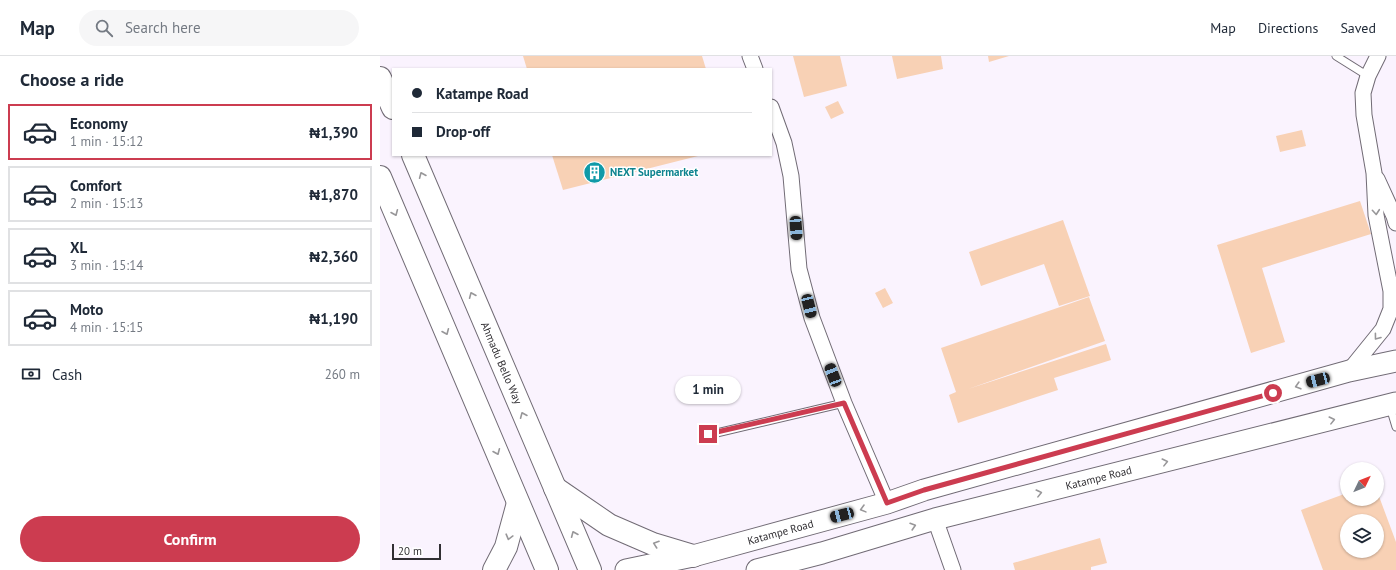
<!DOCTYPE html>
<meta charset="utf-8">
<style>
body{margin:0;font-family:"PT Sans",sans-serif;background:#f6f6f7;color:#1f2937;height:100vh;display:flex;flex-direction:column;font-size:15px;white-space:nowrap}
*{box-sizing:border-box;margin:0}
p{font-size:13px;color:#747a83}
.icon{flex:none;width:22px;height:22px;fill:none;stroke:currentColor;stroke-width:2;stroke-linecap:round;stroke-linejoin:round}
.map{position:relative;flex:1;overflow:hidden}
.panel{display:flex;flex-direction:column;background:#fff;width:380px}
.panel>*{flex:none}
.guide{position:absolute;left:12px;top:12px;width:380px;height:88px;border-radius:0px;box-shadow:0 1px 3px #0004;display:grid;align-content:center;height:88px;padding:0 20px;background:#fff}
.needle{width:26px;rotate:47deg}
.tools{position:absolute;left:960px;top:406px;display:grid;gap:8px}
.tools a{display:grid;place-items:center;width:44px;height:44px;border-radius:50%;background:#fff;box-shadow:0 1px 3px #0004;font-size:20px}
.scale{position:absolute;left:12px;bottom:10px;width:49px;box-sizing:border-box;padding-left:4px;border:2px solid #312f33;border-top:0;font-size:11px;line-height:14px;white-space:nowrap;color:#312f33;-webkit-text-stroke:3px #fff;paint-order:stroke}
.end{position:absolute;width:18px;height:18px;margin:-9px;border:5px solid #cc3c50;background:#fff;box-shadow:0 0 0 2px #fff}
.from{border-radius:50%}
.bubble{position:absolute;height:28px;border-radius:14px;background:#fff;box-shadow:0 1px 3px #0004;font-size:13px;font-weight:700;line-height:28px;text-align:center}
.car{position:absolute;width:12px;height:24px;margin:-12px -6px;border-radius:5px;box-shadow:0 0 3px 1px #0007;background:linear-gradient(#222 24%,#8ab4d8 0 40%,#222 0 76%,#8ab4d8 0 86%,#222 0)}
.guide b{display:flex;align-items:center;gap:14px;height:38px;font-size:15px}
.guide b+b{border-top:1px solid #e0e1e3}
.guide i{width:10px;height:10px;background:#1f2937}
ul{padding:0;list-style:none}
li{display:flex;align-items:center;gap:12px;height:56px;margin:0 8px 6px;padding:0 12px;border:2px solid #e0e1e3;border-radius:0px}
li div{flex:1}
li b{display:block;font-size:15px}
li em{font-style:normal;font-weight:700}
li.active{border-color:#cc3c50}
li>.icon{width:36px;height:36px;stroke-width:1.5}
h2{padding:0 20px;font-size:18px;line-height:48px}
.pay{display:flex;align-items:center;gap:10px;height:44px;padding:0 20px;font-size:15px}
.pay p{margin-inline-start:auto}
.action{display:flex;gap:8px;margin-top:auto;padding:8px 20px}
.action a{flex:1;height:46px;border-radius:24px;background:#cc3c50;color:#fff;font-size:16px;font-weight:700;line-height:46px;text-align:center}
header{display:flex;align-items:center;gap:24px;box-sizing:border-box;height:56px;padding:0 20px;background:#fff;border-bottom:1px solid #e0e1e3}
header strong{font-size:19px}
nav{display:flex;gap:22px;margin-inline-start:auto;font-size:14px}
.search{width:280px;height:36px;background:#f6f6f7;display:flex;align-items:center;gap:10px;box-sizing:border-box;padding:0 14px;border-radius:22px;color:#747a83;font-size:15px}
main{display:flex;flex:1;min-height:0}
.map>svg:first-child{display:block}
.building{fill:#f8d1b5;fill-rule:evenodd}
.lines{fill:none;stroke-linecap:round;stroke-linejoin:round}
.lane-casing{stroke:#716b75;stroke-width:9}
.street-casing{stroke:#716b75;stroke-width:17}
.secondary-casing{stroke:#716b75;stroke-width:23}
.primary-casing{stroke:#716b75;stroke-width:24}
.lane{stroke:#fff;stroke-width:7}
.street{stroke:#fff;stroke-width:15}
.secondary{stroke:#fff;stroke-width:21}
.primary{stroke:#fff;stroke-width:22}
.oneway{stroke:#989799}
.route{stroke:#cc3c50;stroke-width:5}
.labels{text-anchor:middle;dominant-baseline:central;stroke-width:3;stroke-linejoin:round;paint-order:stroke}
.culture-label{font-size:11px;font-weight:bold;fill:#0d838f;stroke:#fff;text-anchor:start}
.street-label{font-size:11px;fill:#312f33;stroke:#fff}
</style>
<header>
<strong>Map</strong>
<div class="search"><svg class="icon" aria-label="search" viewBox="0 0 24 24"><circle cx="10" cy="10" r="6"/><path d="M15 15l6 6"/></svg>Search here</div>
<nav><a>Map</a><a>Directions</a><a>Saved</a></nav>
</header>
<main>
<section class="panel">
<h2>Choose a ride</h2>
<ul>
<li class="active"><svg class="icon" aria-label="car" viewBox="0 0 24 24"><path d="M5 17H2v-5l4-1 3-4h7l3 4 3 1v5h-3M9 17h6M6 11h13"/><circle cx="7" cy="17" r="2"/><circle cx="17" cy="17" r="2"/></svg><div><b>Economy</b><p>1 min · 15:12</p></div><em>₦1,390</em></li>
<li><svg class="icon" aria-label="car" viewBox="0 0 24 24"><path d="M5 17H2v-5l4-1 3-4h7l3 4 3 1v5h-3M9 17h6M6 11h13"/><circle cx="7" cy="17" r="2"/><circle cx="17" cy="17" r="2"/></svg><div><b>Comfort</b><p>2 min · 15:13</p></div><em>₦1,870</em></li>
<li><svg class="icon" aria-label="car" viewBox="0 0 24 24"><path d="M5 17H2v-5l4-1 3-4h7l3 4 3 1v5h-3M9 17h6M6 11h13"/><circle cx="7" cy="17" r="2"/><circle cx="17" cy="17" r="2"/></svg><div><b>XL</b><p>3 min · 15:14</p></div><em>₦2,360</em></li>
<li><svg class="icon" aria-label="car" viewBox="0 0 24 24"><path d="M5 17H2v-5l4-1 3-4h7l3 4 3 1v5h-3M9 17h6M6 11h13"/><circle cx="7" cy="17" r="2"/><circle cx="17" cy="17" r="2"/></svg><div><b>Moto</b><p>4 min · 15:15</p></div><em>₦1,190</em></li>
</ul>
<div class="pay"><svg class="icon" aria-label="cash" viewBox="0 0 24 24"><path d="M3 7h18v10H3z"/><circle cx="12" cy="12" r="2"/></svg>Cash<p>260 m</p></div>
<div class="action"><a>Confirm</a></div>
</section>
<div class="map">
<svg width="1016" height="514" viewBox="0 0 1016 514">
<rect width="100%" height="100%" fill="#faf3fe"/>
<!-- building -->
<g class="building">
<polygon points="143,0 322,0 326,13 147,13"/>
<polygon points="413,0 460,0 467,30 424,41"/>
<polygon points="512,0 561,0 563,13 517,23"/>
<polygon points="608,0 629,0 609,6"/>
<polygon points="458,45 464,57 451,63 445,51"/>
<polygon points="922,74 926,90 900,96 896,80"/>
<polygon points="172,99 318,99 318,100 183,134"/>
<polygon points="980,145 991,178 882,212 905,286 871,297 837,189"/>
<polygon points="683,164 710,240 679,250 664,208 601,230 589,196"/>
<polygon points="505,232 513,247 503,252 495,237"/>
<polygon points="709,241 725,285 588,333 726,288 731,304 674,322 678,334 578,367 569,339 576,336 561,292"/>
<path d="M997 435 1016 486V514H943L921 454 967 437V443H997ZM967 465H997V495H967Z"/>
<polygon points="720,482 727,507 711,511 711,514 635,514 633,507"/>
</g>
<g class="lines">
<defs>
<g id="lane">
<polyline points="956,0 988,20"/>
<polyline points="1010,351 1016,371"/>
<polyline points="328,379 464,347"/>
</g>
<g id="street">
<polyline points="370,0 375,13"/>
<polyline points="391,51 404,87 411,120 419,213 432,262 464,347 507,447"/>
<polyline points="997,123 1014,160 1016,167"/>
<polyline points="969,315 1003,273 1011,253 1011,235 996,159 994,117 984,59 983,37 988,20 998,0"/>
<polyline points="555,463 573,514"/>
</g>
<g id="secondary">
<path id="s1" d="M246 514 313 500 507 447 544 434 969 315 1016 305"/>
<path id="s2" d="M377 514 442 497 555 463 1016 347"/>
</g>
<g id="primary">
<polyline points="0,22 13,52"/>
<path id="s3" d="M33 99 210 514"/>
<polyline points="0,121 167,514"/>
<polyline points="175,432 229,469 273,488 313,500"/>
<polyline points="114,514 126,491 138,447"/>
</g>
</defs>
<!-- lane casing -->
<use href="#lane" class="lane-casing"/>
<!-- street casing -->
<use href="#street" class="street-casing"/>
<!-- secondary casing -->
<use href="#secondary" class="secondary-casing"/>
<!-- primary casing -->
<use href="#primary" class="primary-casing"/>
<!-- lane -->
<use href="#lane" class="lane"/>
<!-- street -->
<use href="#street" class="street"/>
<!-- secondary -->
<use href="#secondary" class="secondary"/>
<!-- primary -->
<use href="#primary" class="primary"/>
</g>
<!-- one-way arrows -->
<defs><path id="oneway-chevron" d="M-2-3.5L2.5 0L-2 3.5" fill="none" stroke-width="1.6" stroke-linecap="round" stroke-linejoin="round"/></defs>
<g class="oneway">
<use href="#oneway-chevron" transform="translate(42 119) rotate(-113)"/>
<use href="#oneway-chevron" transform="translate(996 156) rotate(85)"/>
<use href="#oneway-chevron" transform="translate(15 157) rotate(67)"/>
<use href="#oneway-chevron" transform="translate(92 239) rotate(-113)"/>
<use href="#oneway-chevron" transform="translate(66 276) rotate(67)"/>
<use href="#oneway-chevron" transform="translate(997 281) rotate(127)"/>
<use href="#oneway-chevron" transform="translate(918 330) rotate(164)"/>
<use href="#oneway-chevron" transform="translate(143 359) rotate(-113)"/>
<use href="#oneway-chevron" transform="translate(952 364) rotate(-14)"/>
<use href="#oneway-chevron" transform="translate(117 396) rotate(67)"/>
<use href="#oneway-chevron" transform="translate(785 406) rotate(-14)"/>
<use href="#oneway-chevron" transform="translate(659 437) rotate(-14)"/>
<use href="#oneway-chevron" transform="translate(483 453) rotate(165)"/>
<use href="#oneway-chevron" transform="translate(533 470) rotate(-17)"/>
<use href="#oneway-chevron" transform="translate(194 478) rotate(-113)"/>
<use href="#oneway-chevron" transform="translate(129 481) rotate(105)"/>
<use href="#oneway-chevron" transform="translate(276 488) rotate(-161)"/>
</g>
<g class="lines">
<!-- route -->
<polyline class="route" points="328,378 464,347 507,447 544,434 893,337"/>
</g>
<!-- icons -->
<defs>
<symbol id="building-disc" viewBox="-11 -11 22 22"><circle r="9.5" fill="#0f9aa8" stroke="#fff"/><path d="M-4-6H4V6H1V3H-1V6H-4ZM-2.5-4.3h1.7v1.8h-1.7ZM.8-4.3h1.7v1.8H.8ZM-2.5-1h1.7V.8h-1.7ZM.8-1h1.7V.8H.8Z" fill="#fff"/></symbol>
</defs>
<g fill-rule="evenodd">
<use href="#building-disc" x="202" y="104" width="25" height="25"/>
</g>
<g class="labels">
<!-- culture labels -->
<g class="culture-label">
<text x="230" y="116">NEXT Supermarket</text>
</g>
<!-- street labels -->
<g class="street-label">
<text stroke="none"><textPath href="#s3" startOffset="226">Ahmadu Bello Way</textPath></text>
<text stroke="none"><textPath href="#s2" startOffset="354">Katampe Road</textPath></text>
<text stroke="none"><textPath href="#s1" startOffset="159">Katampe Road</textPath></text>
</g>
</g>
</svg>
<div class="tools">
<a><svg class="needle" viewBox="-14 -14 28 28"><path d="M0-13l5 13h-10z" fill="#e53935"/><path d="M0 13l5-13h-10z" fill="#747a83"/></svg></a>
<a><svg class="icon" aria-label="layers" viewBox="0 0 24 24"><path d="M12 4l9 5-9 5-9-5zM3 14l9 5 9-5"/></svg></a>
</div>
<div class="scale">20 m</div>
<i class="end from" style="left:893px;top:337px"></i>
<i class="end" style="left:328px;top:378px"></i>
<div class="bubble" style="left:295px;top:320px;width:66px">1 min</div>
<i class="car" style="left:416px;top:172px;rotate:176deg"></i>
<i class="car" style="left:429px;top:250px;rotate:166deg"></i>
<i class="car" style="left:453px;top:319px;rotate:339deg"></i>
<i class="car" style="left:938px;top:324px;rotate:255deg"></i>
<i class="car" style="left:462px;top:459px;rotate:255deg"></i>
<div class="guide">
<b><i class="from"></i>Katampe Road</b>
<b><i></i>Drop-off</b>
</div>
</div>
</main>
